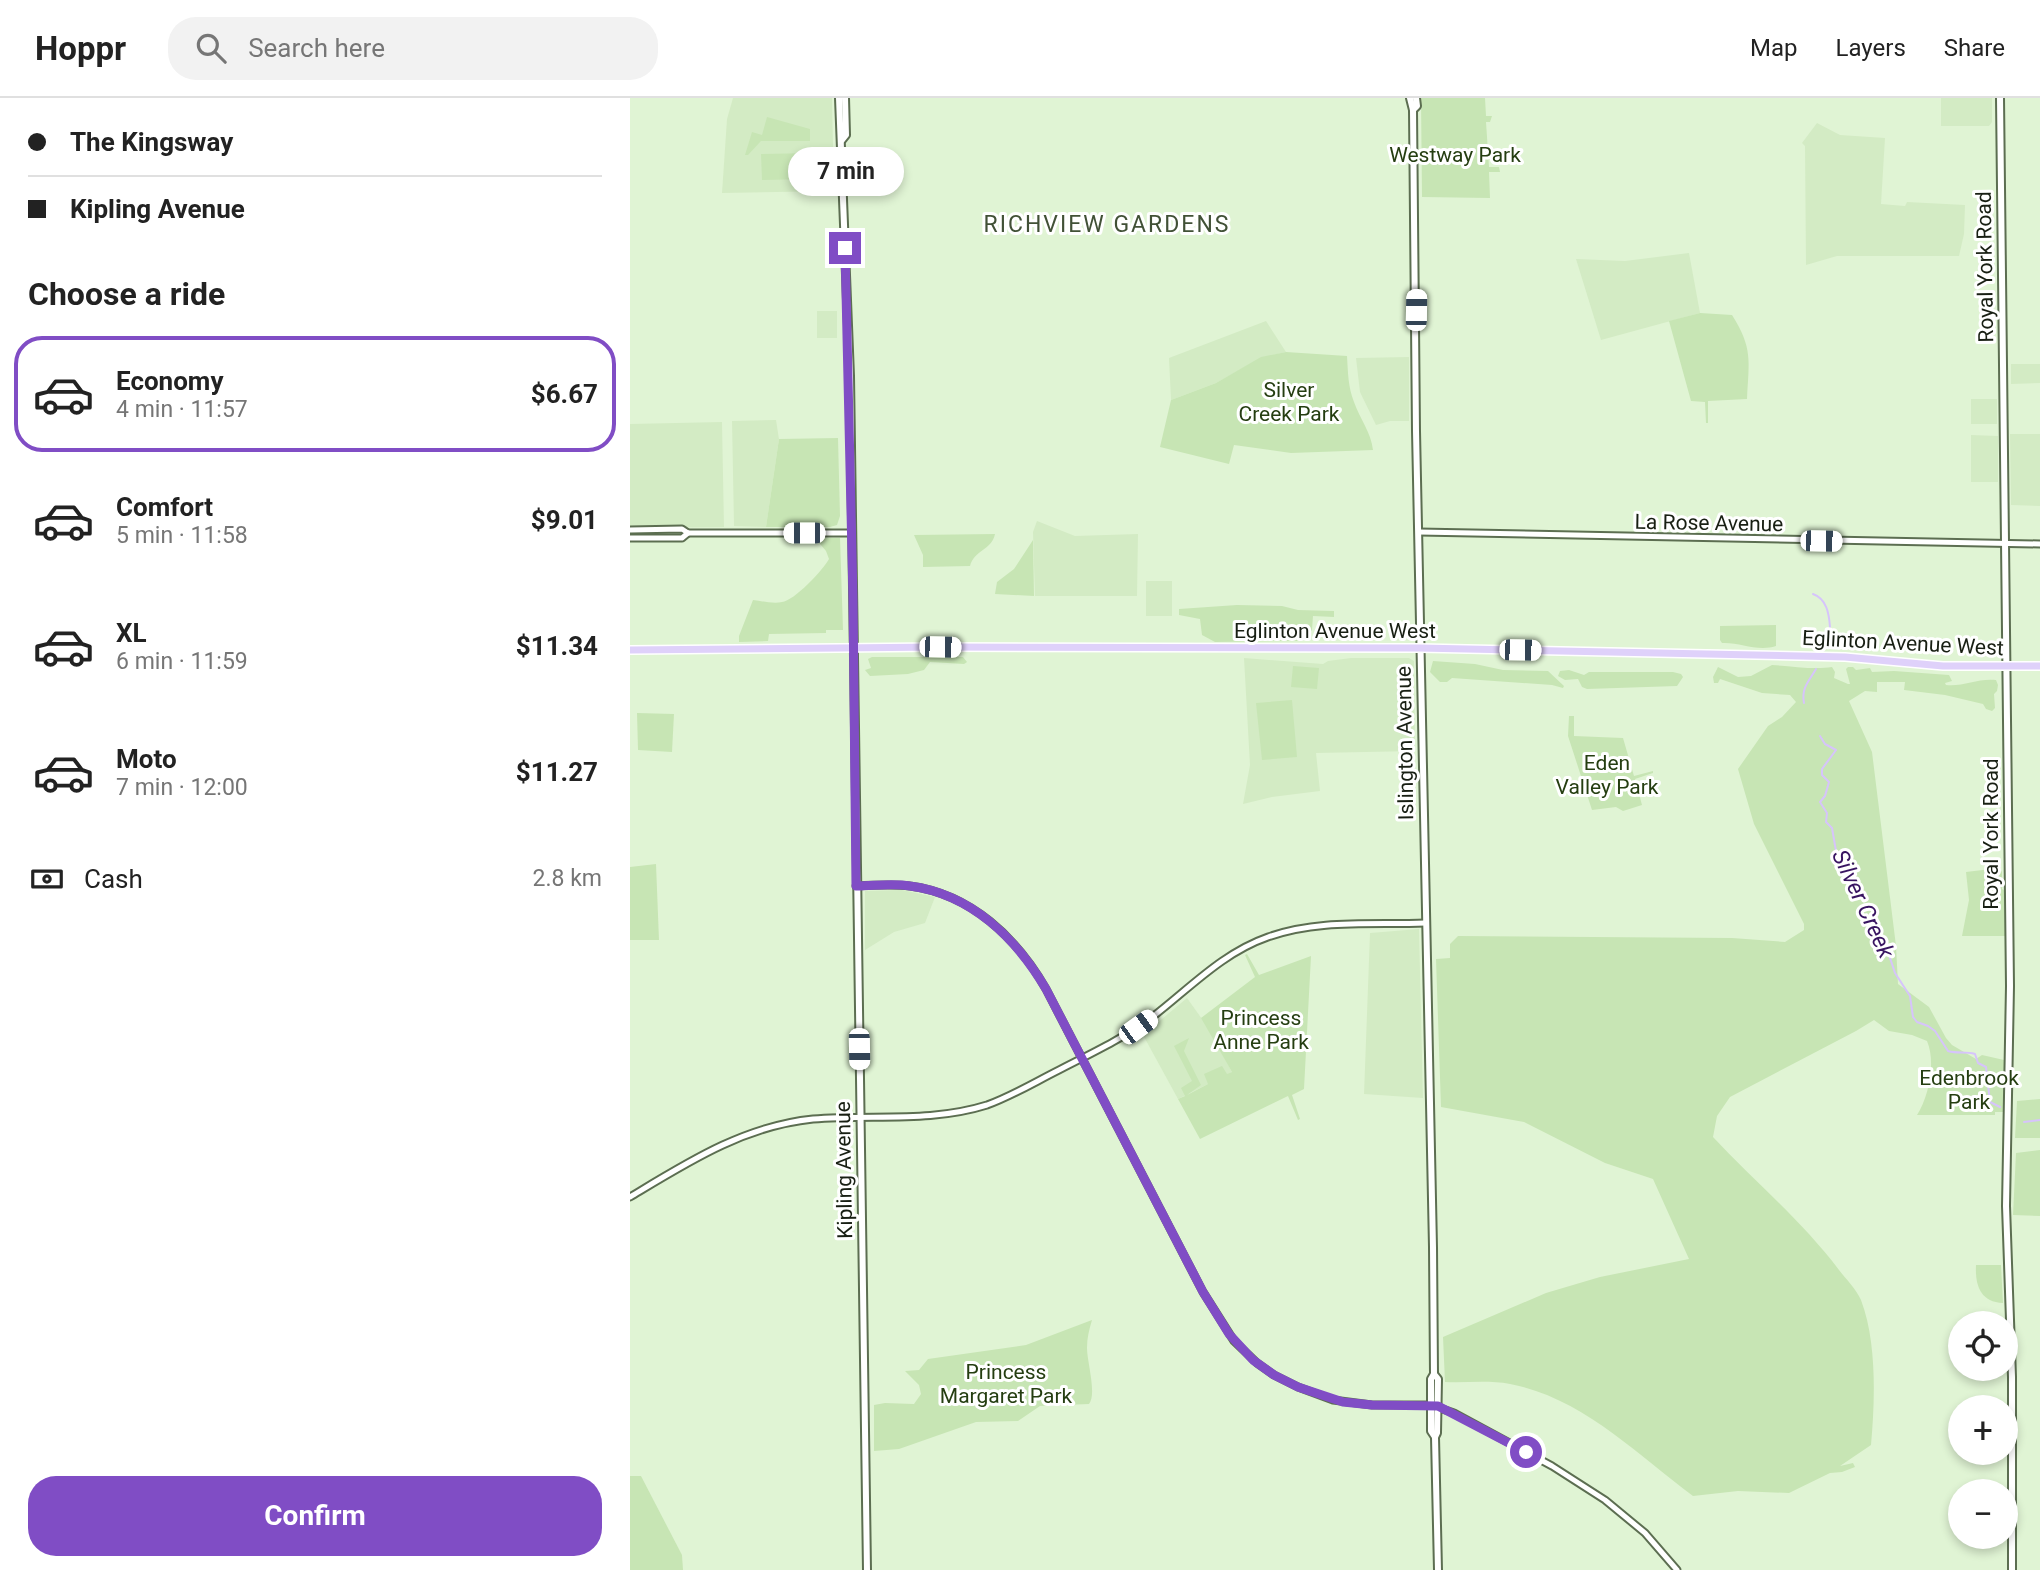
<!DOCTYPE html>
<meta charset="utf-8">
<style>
body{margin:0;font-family:Roboto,sans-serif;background:#f2f2f2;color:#222;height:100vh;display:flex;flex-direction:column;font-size:26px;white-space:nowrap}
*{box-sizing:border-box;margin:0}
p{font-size:23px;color:#767676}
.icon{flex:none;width:38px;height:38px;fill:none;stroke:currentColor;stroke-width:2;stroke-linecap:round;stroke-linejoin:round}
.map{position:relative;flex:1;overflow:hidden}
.side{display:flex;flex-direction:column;background:#fff;width:630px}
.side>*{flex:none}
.guide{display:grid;align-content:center;height:154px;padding:0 28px;background:#fff}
.fabs{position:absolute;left:1318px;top:1213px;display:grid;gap:14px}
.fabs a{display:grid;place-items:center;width:70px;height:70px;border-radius:50%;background:#fff;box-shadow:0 4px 10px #0003;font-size:35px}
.end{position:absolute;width:32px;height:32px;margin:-16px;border:9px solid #804dc5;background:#fff;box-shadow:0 0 0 4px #fff}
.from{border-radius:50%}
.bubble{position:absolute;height:49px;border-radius:24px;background:#fff;box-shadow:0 4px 10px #0003;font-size:23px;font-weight:700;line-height:49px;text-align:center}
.car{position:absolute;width:21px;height:42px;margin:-21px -10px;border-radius:9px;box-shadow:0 0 5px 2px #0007;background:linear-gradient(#fff 24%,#345 0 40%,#fff 0 76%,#345 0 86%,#fff 0)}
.guide b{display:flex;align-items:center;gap:24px;height:66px;font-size:26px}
.guide b+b{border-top:2px solid #e0e0e0}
.guide i{width:18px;height:18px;background:#222}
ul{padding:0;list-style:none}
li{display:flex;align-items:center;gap:21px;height:116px;margin:0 14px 10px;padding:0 14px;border:4px solid transparent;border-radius:28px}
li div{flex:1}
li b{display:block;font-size:26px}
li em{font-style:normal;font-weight:700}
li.on{border-color:#804dc5}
li>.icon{width:63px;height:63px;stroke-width:1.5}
h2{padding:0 28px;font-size:32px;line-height:84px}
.pay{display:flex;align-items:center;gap:18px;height:77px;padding:0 28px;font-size:26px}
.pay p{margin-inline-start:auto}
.cta{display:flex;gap:14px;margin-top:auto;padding:14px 28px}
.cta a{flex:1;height:80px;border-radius:28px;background:#804dc5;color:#fff;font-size:28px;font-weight:700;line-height:80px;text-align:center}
header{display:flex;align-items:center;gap:42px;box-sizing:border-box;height:98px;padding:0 35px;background:#fff;border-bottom:2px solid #e0e0e0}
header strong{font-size:33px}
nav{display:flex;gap:38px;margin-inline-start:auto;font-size:24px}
.search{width:490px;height:63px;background:#f2f2f2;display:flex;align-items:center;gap:18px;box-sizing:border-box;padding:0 24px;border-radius:28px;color:#767676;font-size:26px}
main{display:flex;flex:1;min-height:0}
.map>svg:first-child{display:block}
.built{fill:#d3ebc4}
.green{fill:#c7e5b4}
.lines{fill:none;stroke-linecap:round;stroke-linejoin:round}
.stream{stroke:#d6c4fb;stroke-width:2}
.tertiary-casing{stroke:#5c6e51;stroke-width:9}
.secondary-casing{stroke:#5c6e51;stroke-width:10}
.primary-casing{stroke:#fff;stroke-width:10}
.tertiary{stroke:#fff;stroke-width:5}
.secondary{stroke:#fff;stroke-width:6}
.primary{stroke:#dfd1fa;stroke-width:7}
.route{stroke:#804dc5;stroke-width:9}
.labels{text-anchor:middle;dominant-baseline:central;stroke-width:6;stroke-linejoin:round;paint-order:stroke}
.park-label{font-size:21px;fill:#253e11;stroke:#fff}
.street-label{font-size:21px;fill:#181f13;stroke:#fff}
.neighbourhood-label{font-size:23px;letter-spacing:2px;fill:#415136;stroke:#fff}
.water-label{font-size:23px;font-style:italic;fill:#381461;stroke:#fff}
</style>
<header>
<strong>Hoppr</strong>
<div class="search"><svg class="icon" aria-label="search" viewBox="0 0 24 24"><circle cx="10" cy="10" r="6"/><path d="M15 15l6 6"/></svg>Search here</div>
<nav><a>Map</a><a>Layers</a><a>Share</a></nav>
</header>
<main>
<section class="side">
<div class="guide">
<b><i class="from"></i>The Kingsway</b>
<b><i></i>Kipling Avenue</b>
</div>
<h2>Choose a ride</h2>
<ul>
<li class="on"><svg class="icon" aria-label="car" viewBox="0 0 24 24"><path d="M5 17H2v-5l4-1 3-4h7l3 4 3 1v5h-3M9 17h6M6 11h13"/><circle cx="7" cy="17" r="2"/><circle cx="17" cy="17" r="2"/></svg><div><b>Economy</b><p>4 min · 11:57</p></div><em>$6.67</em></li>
<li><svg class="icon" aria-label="car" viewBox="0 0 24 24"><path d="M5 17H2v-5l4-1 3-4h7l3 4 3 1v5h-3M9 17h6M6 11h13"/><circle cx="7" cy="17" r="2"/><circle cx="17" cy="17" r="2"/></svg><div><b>Comfort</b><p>5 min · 11:58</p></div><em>$9.01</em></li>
<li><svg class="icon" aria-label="car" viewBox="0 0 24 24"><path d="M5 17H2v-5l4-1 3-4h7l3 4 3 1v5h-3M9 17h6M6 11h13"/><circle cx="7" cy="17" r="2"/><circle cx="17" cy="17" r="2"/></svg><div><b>XL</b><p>6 min · 11:59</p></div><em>$11.34</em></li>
<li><svg class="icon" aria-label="car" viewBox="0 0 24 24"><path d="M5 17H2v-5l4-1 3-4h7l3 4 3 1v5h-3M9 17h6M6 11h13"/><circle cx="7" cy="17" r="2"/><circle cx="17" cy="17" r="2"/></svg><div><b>Moto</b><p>7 min · 12:00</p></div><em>$11.27</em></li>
</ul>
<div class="pay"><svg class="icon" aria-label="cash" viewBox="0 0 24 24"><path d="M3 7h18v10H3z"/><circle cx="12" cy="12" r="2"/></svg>Cash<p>2.8 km</p></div>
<div class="cta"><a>Confirm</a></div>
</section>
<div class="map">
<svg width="1410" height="1472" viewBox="0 0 1410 1472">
<rect width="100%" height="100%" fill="#e0f4d4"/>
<!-- built -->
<g class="built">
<polygon points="103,0 202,0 204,93 92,95 97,21"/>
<polygon points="1311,0 1362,0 1362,24 1359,28 1311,28"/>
<polygon points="1187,25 1210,37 1255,40 1251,106 1275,108 1277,104 1335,107 1334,136 1329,158 1207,158 1176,167 1175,48 1172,45"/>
<polygon points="1059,155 1070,215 971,242 946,161 995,163"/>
<rect x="187" y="213" width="20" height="27"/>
<polygon points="636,223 656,254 631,260 586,285 541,302 539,260"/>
<polygon points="779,259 779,323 760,323 746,327 730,294 726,260"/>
<polygon points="1381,266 1410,266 1410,285 1381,286"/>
<rect x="1341" y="301" width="26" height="25"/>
<polygon points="146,322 149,341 136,429 104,428 102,323"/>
<polygon points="92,324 94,429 0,430 0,326"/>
<polygon points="1380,336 1410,336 1410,408 1381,407"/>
<polygon points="1341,337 1368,338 1368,384 1341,384"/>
<polygon points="407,423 445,438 508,436 507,498 405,498 403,434"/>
<rect x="516" y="483" width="26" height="35"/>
<polygon points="614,560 693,566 698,563 721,560 779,560 784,563 785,653 686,655 690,693 642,699 613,706 620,667"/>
<polygon points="272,792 305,799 295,825 264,834 235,852 235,793"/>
<polygon points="789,831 793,1000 734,996 740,835"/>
<polygon points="557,900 577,928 602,974 548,1001 513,937"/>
</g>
<!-- green -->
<g class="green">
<polygon points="791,0 855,0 856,18 862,18 860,24 856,24 859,69 869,69 870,74 859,74 860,100 792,99"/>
<polygon points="137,19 180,31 180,43 131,43 118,57 115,57 122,34 132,37"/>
<polygon points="183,55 184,81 132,82 131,56"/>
<path d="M1070 215 1102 217C1123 250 1119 263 1117 301L1078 303V325H1076L1075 304 1061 303 1039 223Z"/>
<path d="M656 254 717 258C718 274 718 289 724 304 730 321 741 334 743 352L661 355 604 347 599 366 530 349 541 302 586 285 631 259Z"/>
<polygon points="208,340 210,418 207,427 200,429 136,429 149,341"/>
<path d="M365 436C362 452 344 452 340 468L293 469V457L284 437Z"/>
<path d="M185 440H210L213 532H196V535L139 536 138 543 109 544V538L123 502C132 503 143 506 152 504 164 503 193 472 199 461L196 453Z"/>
<polygon points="403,442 404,498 365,496 367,484 384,471"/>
<polygon points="607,507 652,508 668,512 704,513 704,519 683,518 682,532 672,543 585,544 572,537 570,521 549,517 549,511"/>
<path d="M1146 527V548C1127 554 1110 544 1092 545L1090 542V528Z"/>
<polygon points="242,559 333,559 337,564 334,566 300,564 294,572 278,576 240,578 235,572 241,570 238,561"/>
<polygon points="803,563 845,566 873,572 918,573 934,588 933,590 922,587 822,580 817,584 810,584 800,574"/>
<path d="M1142 567C1162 568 1184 572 1202 569L1205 574 1204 580 1218 586H1220L1216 571 1218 569H1223L1226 572 1240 570 1242 574 1264 573 1319 577 1322 583 1315 585 1316 587C1333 589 1348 580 1366 582L1368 587 1367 593 1364 596 1365 610 1362 613 1356 611 1353 606 1315 597 1274 592 1275 584H1247V594L1235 593 1219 603 1242 654 1266 848 1268 886 1299 909 1316 940 1322 947 1346 961 1352 957 1374 962V1014H1365V1017H1287C1299 998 1306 964 1297 943L1282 937 1259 933 1244 922 1226 933 1100 999 1087 1018 1083 1039C1124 1083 1172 1123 1209 1172 1216 1181 1226 1191 1231 1202 1247 1244 1245 1303 1241 1347L1210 1368 1223 1365 1225 1369 1212 1374 1200 1375 1159 1395 1108 1393 1063 1398C1007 1356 951 1299 880 1286 859 1282 836 1285 815 1284L813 1239 916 1195 970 1179 1059 1161 1023 1081 975 1065 894 1024 811 1009 806 861 820 860V846L828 838 1102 840 1155 844 1174 832V826L1124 726 1108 671 1138 628 1152 619 1166 604 1160 597 1132 595 1090 581 1088 585H1084L1083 579 1088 569 1108 579 1121 578Z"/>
<polygon points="663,568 689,570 687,591 661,589"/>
<polygon points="939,572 954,577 959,574 1043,574 1051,576 1053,579 1047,588 957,591 952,589 948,581 935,582 928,578 930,573"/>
<polygon points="662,602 667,659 632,662 626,605"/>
<polygon points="7,615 44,616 42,654 8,652"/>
<polygon points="939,618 944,618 944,638 993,640 1004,678 1023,673 1023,675 1005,681 1012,707 993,713 986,709 962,712 938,638"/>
<polygon points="26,766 29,842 0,842 0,769"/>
<polygon points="1369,770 1372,774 1372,791 1375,793 1376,838 1332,838 1339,802 1336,774"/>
<polygon points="617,856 629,877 681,858 674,991 662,997 670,1021 668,1022 658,998 570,1041 548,1001 555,998 551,990 562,983 544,948 559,940 554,953 571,987 557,997 578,986 574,976 592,968 597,976 602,974 571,920 625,879 615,857"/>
<polygon points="1410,1001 1410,1040 1385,1040 1387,1003"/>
<polygon points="1410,1052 1410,1118 1383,1117 1386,1055"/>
<path d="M1346 1167H1371L1373 1205C1350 1204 1345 1187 1346 1167Z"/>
<path d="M462 1222C459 1232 457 1240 457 1250 457 1264 467 1296 459 1306L410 1308 388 1323 346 1324 269 1351 244 1353V1307L255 1305 284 1306 291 1296 289 1287 275 1273 289 1272 298 1261 396 1247Z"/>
<polygon points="0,1378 11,1378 52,1457 53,1472 0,1472"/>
</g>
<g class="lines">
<!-- stream -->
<g class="stream">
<path d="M1183 496C1197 501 1199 516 1200 529"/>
<path d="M1174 605C1171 590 1179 583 1186 571"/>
<polyline points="1190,638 1195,646 1206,652 1192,671 1192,677 1199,684 1195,698 1190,704 1197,715 1196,724 1202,730 1206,753 1221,786"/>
<path d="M1253 839 1265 875 1280 898 1283 919 1287 924 1298 928 1305 933 1318 953C1328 956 1335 953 1345 956L1348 965 1356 969 1360 1004 1370 1009"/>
<polyline points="1394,1024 1410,1022"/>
</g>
<defs>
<g id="tertiary">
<polyline points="0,432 52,431 58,435 221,435"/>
<polyline points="789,434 1410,446"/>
<polyline points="0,440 52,440 58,435"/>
<path d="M226 788C244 787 262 786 280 788 341 796 387 840 416 891L573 1194 604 1243 627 1265 644 1277 668 1289 703 1302 742 1307H801L824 1315 922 1368 975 1402 1015 1435 1047 1472"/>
<path d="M0 1099C58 1064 114 1028 183 1021 242 1016 300 1025 357 1007 382 998 405 984 429 972 460 956 492 941 521 920 559 891 592 855 638 839 688 821 743 827 795 825"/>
</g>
<g id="secondary">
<polyline points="209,0 220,278 237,1472"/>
<polyline points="780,0 783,12 786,333 803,1149 804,1276 801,1281 801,1333 805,1339"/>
<polyline points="1370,0 1380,888 1376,1108 1382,1279 1382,1472"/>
<polyline points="783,12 787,8 786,0"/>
<polyline points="212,42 216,37 215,0"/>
<polyline points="804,1276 808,1281 807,1335 805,1339 808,1472"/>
</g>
<polyline id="primary" points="0,552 310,549 790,550 1215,559 1313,568 1410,568"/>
</defs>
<!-- tertiary casing -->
<use href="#tertiary" class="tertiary-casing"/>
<!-- secondary casing -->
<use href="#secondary" class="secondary-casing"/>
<!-- primary casing -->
<use href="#primary" class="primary-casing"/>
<!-- tertiary -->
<use href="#tertiary" class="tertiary"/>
<!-- secondary -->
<use href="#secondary" class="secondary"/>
<!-- primary -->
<use href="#primary" class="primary"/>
</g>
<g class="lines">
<!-- route -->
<path class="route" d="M215 150 223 500 226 788C244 788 262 785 280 788 341 796 386 840 416 891L573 1194 599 1236 623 1262 644 1277 668 1289 713 1304 742 1307 808 1308 896 1354"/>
</g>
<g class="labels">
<!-- park labels -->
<g class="park-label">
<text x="825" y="57">Westway Park</text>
<text x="659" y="292">Silver<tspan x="659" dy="24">Creek Park</tspan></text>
<text x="977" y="665">Eden<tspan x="977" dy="24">Valley Park</tspan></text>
<text x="631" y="920">Princess<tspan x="631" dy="24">Anne Park</tspan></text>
<text x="1339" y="980">Edenbrook<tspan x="1339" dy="24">Park</tspan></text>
<text x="376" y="1274">Princess<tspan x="376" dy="24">Margaret Park</tspan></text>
</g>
<!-- street labels -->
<g class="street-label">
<text transform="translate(1355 169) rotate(-91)">Royal York Road</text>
<text transform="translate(1079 425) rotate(1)">La Rose Avenue</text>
<text x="705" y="533">Eglinton Avenue West</text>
<text transform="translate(1273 545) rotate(3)">Eglinton Avenue West</text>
<text transform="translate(775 645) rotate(-91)">Islington Avenue</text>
<text transform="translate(1361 736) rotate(-90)">Royal York Road</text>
<text transform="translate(214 1072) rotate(-91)">Kipling Avenue</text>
</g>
<!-- neighbourhood labels -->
<g class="neighbourhood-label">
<text x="477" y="126">RICHVIEW GARDENS</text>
</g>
<!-- water labels -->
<g class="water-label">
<text transform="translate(1233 806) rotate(65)">Silver Creek</text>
</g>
</g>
</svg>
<div class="fabs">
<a><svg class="icon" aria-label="locate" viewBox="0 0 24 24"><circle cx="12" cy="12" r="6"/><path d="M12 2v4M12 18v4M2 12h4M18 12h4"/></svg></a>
<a>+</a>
<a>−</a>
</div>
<i class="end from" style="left:896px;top:1354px"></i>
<i class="end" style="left:215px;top:150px"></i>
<div class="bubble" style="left:158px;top:49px;width:116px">7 min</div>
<i class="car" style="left:786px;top:212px;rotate:1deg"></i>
<i class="car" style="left:174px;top:435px;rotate:270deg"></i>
<i class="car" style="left:1191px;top:443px;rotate:91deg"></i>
<i class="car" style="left:310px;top:549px;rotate:91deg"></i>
<i class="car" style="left:890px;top:552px;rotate:91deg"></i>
<i class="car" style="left:508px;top:929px;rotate:54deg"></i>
<i class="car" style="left:229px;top:951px;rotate:179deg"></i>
</div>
</main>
